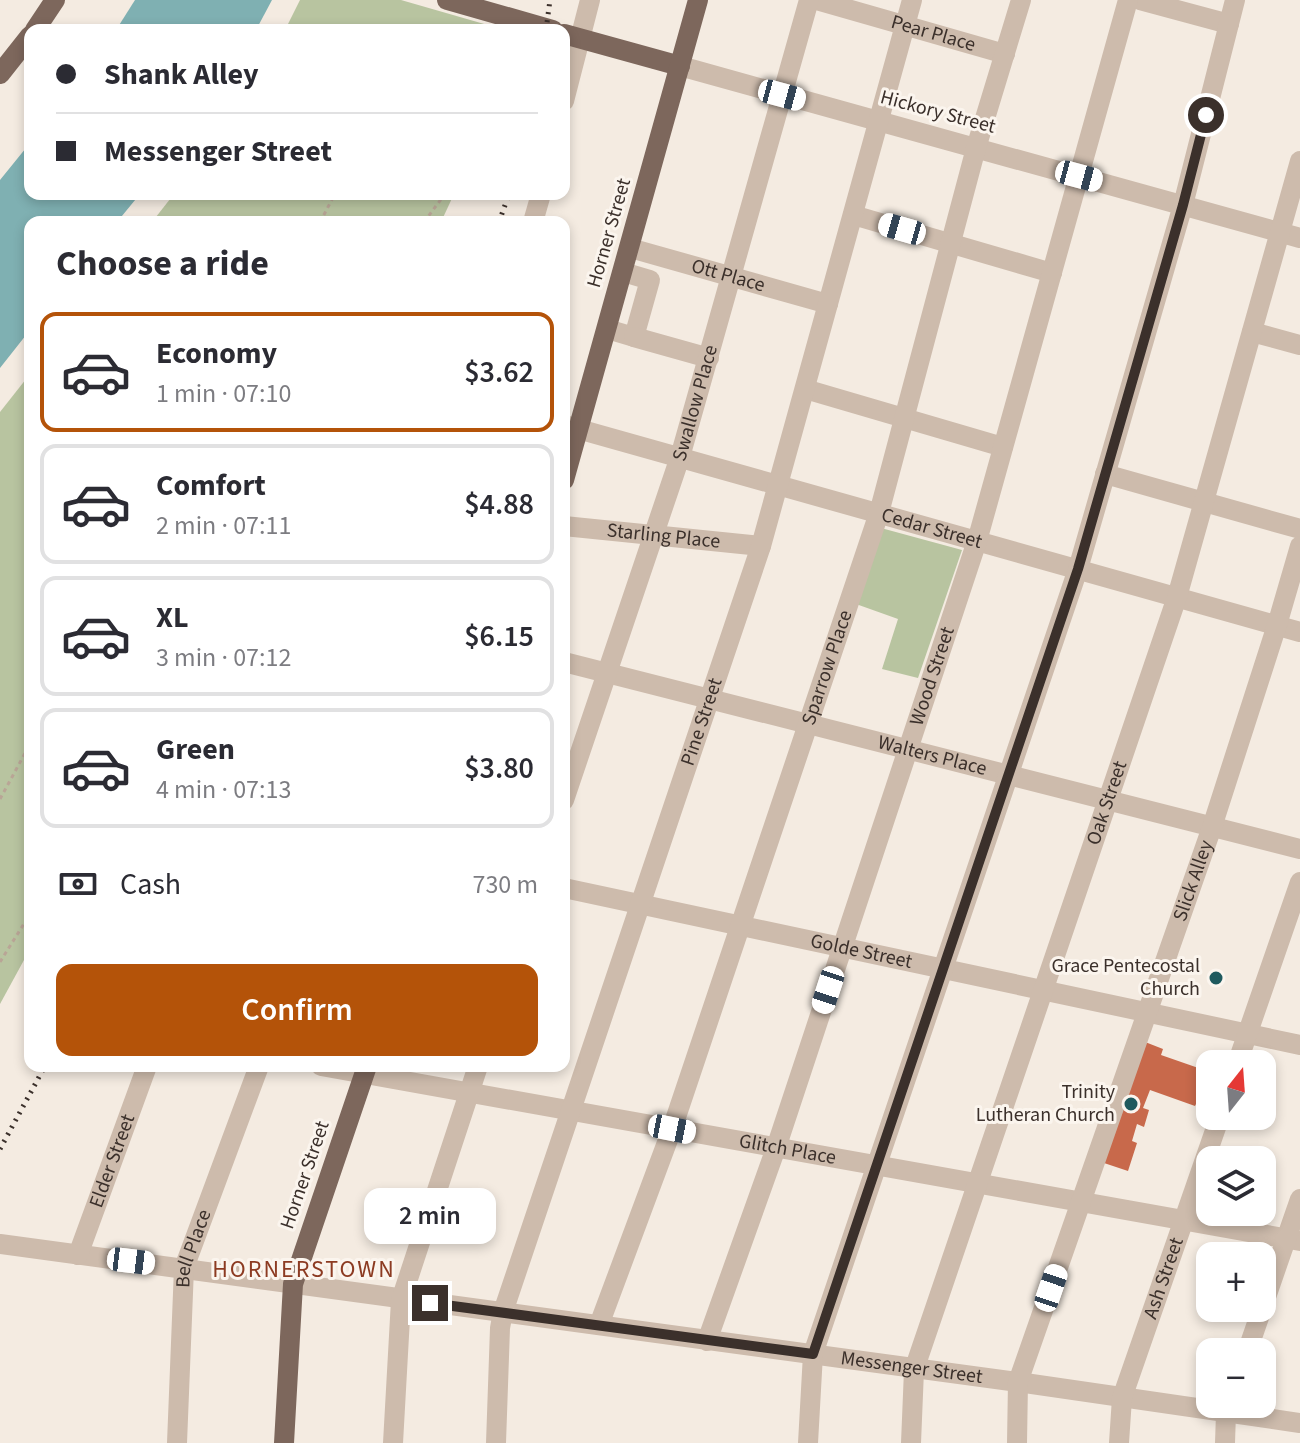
<!DOCTYPE html>
<meta charset="utf-8">
<style>
body{margin:0;font-family:"Source Sans 3",sans-serif;background:#f2f2f3;color:#2b2b33;height:100vh;display:flex;flex-direction:column;font-size:30px;white-space:nowrap}
*{box-sizing:border-box;margin:0}
p{font-size:26px;color:#7c7c81}
.icon{flex:none;width:44px;height:44px;fill:none;stroke:currentColor;stroke-width:2;stroke-linecap:round;stroke-linejoin:round}
.map{position:relative;flex:1;overflow:hidden}
.drawer{position:absolute;left:24px;top:216px;width:546px;height:856px;display:flex;flex-direction:column;background:#fff;border-radius:16px;box-shadow:0 4px 12px #0003}
.drawer>*{flex:none}
.hud{position:absolute;left:24px;top:24px;width:546px;height:176px;border-radius:16px;box-shadow:0 4px 12px #0003;display:grid;align-content:center;height:176px;padding:0 32px;background:#fff}
.needle{width:52px;rotate:17deg}
.fabs{position:absolute;left:1196px;top:1050px;display:grid;gap:16px}
.fabs a{display:grid;place-items:center;width:80px;height:80px;border-radius:16px;background:#fff;box-shadow:0 4px 12px #0003;font-size:40px}
.end{position:absolute;width:36px;height:36px;margin:-18px;border:10px solid #3b302b;background:#fff;box-shadow:0 0 0 4px #fff}
.from{border-radius:50%}
.bubble{position:absolute;height:56px;border-radius:16px;background:#fff;box-shadow:0 4px 12px #0003;font-size:26px;font-weight:600;line-height:56px;text-align:center}
.car{position:absolute;width:24px;height:48px;margin:-24px -12px;border-radius:10px;box-shadow:0 0 6px 2px #0007;background:linear-gradient(#fff 24%,#345 0 40%,#fff 0 76%,#345 0 86%,#fff 0)}
.hud b{display:flex;align-items:center;gap:28px;height:76px;font-size:30px}
.hud b+b{border-top:2px solid #e1e1e2}
.hud i{width:20px;height:20px;background:#2b2b33}
ul{padding:0;list-style:none}
li{display:flex;align-items:center;gap:24px;height:120px;margin:0 16px 12px;padding:0 16px;border:4px solid #e1e1e2;border-radius:16px}
li div{flex:1}
li b{display:block;font-size:30px}
li em{font-style:normal;font-weight:600}
li.active{border-color:#b45309}
li>.icon{width:72px;height:72px;stroke-width:1.5}
h2{padding:0 32px;font-size:36px;line-height:96px}
.pay{display:flex;align-items:center;gap:20px;height:88px;padding:0 32px;font-size:30px}
.pay p{margin-inline-start:auto}
.action{display:flex;gap:16px;margin-top:auto;padding:16px 32px}
.action a{flex:1;height:92px;border-radius:16px;background:#b45309;color:#fff;font-size:32px;font-weight:600;line-height:92px;text-align:center}
.map>svg:first-child{display:block}
.green{fill:#b8c4a0}
.water{fill:#7fb0b2}
.building{fill:#c8694b}
.lines{fill:none;stroke-linecap:round;stroke-linejoin:round}
.path{stroke:#b9a596;stroke-width:3;stroke-dasharray:4 4;stroke-linecap:butt}
.minor{stroke:#cdbbac;stroke-width:20}
.major{stroke:#7d675c;stroke-width:20}
.rail{stroke:#3b302b;stroke-width:5;stroke-dasharray:2 6;stroke-linecap:butt}
.route{stroke:#3b302b;stroke-width:10}
.poi-dot{fill:#1f5a5e;stroke:#fbf5ee;stroke-width:3}
.labels{text-anchor:middle;dominant-baseline:central;stroke-width:6;stroke-linejoin:round;paint-order:stroke}
.street-label{font-size:20px;fill:#3b302b;stroke:#fbf5ee}
.poi-label{font-size:20px;fill:#3b302b;stroke:#fbf5ee;text-anchor:end}
.quarter-label{font-size:24px;letter-spacing:2px;fill:#8c3b22;stroke:#fbf5ee}
</style>
<div class="map">
<svg width="1300" height="1443" viewBox="0 0 1300 1443">
<rect width="100%" height="100%" fill="#f4ebe1"/>
<!-- green -->
<g class="green">
<polygon points="300,0 401,0 505,30 285,30"/>
<polygon points="174,194 454,194 441,222 152,222"/>
<polygon points="30,374 30,949 0,1004 0,412"/>
<polygon points="881,528 962,550 918,678 882,669 898,619 856,604"/>
</g>
<!-- water -->
<g class="water">
<polygon points="135,0 272,0 256,30 116,30"/>
<polygon points="30,143 30,194 140,194 117,222 30,222 30,330 0,368 0,180"/>
</g>
<!-- building -->
<polygon class="building" points="1140,1040 1163,1049 1161,1055 1207,1071 1206,1074 1210,1075 1210,1095 1207,1105 1197,1102 1195,1106 1150,1090 1143,1108 1149,1110 1144,1127 1137,1124 1132,1141 1137,1143 1128,1171 1098,1161"/>
<g class="lines">
<!-- path -->
<g class="path">
<polyline points="320,222 335,194"/>
<polyline points="424,222 445,194"/>
<polyline points="0,799 30,744"/>
<polyline points="0,962 30,914"/>
</g>
<!-- minor -->
<g class="minor">
<path id="s1" d="M816 0 1005 54"/>
<polyline points="1140,0 1229,24"/>
<polyline points="680,66 1300,238"/>
<polyline points="564,101 590,0"/>
<polyline points="853,215 1052,273"/>
<polyline points="533,222 541,194"/>
<path id="s2" d="M630 248 828 304"/>
<polyline points="607,329 634,337 650,280 623,272"/>
<polyline points="1252,332 1300,345"/>
<polyline points="634,337 709,358"/>
<polyline points="805,389 1003,447"/>
<path id="s3" d="M564 425 1300 632"/>
<polyline points="1105,474 1300,529"/>
<path id="s4" d="M564 526 761 546"/>
<path id="s5" d="M564 662 1300 849"/>
<path id="s6" d="M564 800 680 457 809 0"/>
<path id="s7" d="M564 888 1300 1045"/>
<polyline points="1237,1064 1300,882"/>
<path id="s8" d="M321 1066 1300 1241"/>
<path id="s9" d="M0 1244 1018 1382 1300 1423"/>
<path id="s10" d="M78 1255 147 1066"/>
<path id="s11" d="M599 1325 672 1129 879 513 976 148 1021 0"/>
<path id="s12" d="M707 1341 776 1148 977 541 1128 0"/>
<polyline points="1247,1352 1300,1199"/>
<path id="s13" d="M177 1443 184 1268 259 1066"/>
<polyline points="393,1443 401,1300 478,1066"/>
<path id="s14" d="M496 1443 500 1328 503 1312 761 546 912 0"/>
<polyline points="808,1443 813,1354 1078,569 1183,205 1235,0"/>
<path id="s15" d="M911 1443 914 1370 1177 597 1300 161"/>
<path id="s16" d="M1017 1443 1018 1382 1212 827 1277 625 1300 546"/>
<path id="s17" d="M1119 1443 1122 1398 1220 1116"/>
<polyline points="1225,1443 1226,1413 1229,1404"/>
</g>
<!-- major -->
<g class="major">
<polyline points="447,0 553,30"/>
<polyline points="35,30 55,0"/>
<polyline points="564,34 680,66"/>
<polyline points="0,74 30,36"/>
<polyline points="564,480 698,0"/>
<polyline points="284,1443 293,1284 367,1066"/>
</g>
<!-- rail -->
<g class="rail">
<polyline points="546,30 550,0"/>
<polyline points="499,222 509,194"/>
<polyline points="0,1149 45,1066"/>
</g>
</g>
<g class="lines">
<!-- route -->
<polyline class="route" points="430,1303 813,1354 1078,569 1183,205 1206,115"/>
</g>
<!-- markers -->
<g class="poi-dot">
<circle cx="1216" cy="978" r="8"/>
<circle cx="1131" cy="1104" r="8"/>
</g>
<g class="labels">
<!-- street labels -->
<g class="street-label">
<text stroke="none"><textPath href="#s1" startOffset="122">Pear Place</textPath></text>
<text transform="translate(938 112) rotate(15)">Hickory Street</text>
<text transform="translate(609 233) rotate(-74)">Horner Street</text>
<text stroke="none"><textPath href="#s2" startOffset="102">Ott Place</textPath></text>
<text stroke="none"><textPath href="#s6" startOffset="418">Swallow Place</textPath></text>
<text stroke="none"><textPath href="#s3" startOffset="382">Cedar Street</textPath></text>
<text stroke="none"><textPath href="#s4" startOffset="100">Starling Place</textPath></text>
<text stroke="none"><textPath href="#s11" startOffset="696">Sparrow Place</textPath></text>
<text stroke="none"><textPath href="#s12" startOffset="702">Wood Street</textPath></text>
<text stroke="none"><textPath href="#s14" startOffset="754">Pine Street</textPath></text>
<text stroke="none"><textPath href="#s5" startOffset="380">Walters Place</textPath></text>
<text stroke="none"><textPath href="#s15" startOffset="672">Oak Street</textPath></text>
<text stroke="none"><textPath href="#s16" startOffset="592">Slick Alley</textPath></text>
<text stroke="none"><textPath href="#s7" startOffset="304">Golde Street</textPath></text>
<text stroke="none"><textPath href="#s8" startOffset="474">Glitch Place</textPath></text>
<text stroke="none"><textPath href="#s10" startOffset="100">Elder Street</textPath></text>
<text transform="translate(305 1175) rotate(-71)">Horner Street</text>
<text stroke="none"><textPath href="#s13" startOffset="196">Bell Place</textPath></text>
<text stroke="none"><textPath href="#s17" startOffset="172">Ash Street</textPath></text>
<text stroke="none"><textPath href="#s9" startOffset="920">Messenger Street</textPath></text>
</g>
<!-- poi labels -->
<g class="poi-label">
<text x="1200" y="966">Grace Pentecostal<tspan x="1200" dy="23">Church</tspan></text>
<text x="1115" y="1092">Trinity<tspan x="1115" dy="23">Lutheran Church</tspan></text>
</g>
<!-- quarter labels -->
<g class="quarter-label">
<text x="304" y="1269">HORNERSTOWN</text>
</g>
</g>
</svg>
<div class="fabs">
<a><svg class="needle" viewBox="-14 -14 28 28"><path d="M0-13l5 13h-10z" fill="#e53935"/><path d="M0 13l5-13h-10z" fill="#7c7c81"/></svg></a>
<a><svg class="icon" aria-label="layers" viewBox="0 0 24 24"><path d="M12 4l9 5-9 5-9-5zM3 14l9 5 9-5"/></svg></a>
<a>+</a>
<a>−</a>
</div>
<i class="end from" style="left:1206px;top:115px"></i>
<i class="end" style="left:430px;top:1303px"></i>
<div class="bubble" style="left:364px;top:1188px;width:132px">2 min</div>
<i class="car" style="left:782px;top:95px;rotate:105deg"></i>
<i class="car" style="left:1079px;top:176px;rotate:105deg"></i>
<i class="car" style="left:902px;top:229px;rotate:286deg"></i>
<i class="car" style="left:828px;top:990px;rotate:198deg"></i>
<i class="car" style="left:672px;top:1129px;rotate:101deg"></i>
<i class="car" style="left:131px;top:1261px;rotate:97deg"></i>
<i class="car" style="left:1051px;top:1288px;rotate:19deg"></i>
<div class="hud">
<b><i class="from"></i>Shank Alley</b>
<b><i></i>Messenger Street</b>
</div>
<section class="drawer">
<h2>Choose a ride</h2>
<ul>
<li class="active"><svg class="icon" aria-label="car" viewBox="0 0 24 24"><path d="M5 17H2v-5l4-1 3-4h7l3 4 3 1v5h-3M9 17h6M6 11h13"/><circle cx="7" cy="17" r="2"/><circle cx="17" cy="17" r="2"/></svg><div><b>Economy</b><p>1 min · 07:10</p></div><em>$3.62</em></li>
<li><svg class="icon" aria-label="car" viewBox="0 0 24 24"><path d="M5 17H2v-5l4-1 3-4h7l3 4 3 1v5h-3M9 17h6M6 11h13"/><circle cx="7" cy="17" r="2"/><circle cx="17" cy="17" r="2"/></svg><div><b>Comfort</b><p>2 min · 07:11</p></div><em>$4.88</em></li>
<li><svg class="icon" aria-label="car" viewBox="0 0 24 24"><path d="M5 17H2v-5l4-1 3-4h7l3 4 3 1v5h-3M9 17h6M6 11h13"/><circle cx="7" cy="17" r="2"/><circle cx="17" cy="17" r="2"/></svg><div><b>XL</b><p>3 min · 07:12</p></div><em>$6.15</em></li>
<li><svg class="icon" aria-label="car" viewBox="0 0 24 24"><path d="M5 17H2v-5l4-1 3-4h7l3 4 3 1v5h-3M9 17h6M6 11h13"/><circle cx="7" cy="17" r="2"/><circle cx="17" cy="17" r="2"/></svg><div><b>Green</b><p>4 min · 07:13</p></div><em>$3.80</em></li>
</ul>
<div class="pay"><svg class="icon" aria-label="cash" viewBox="0 0 24 24"><path d="M3 7h18v10H3z"/><circle cx="12" cy="12" r="2"/></svg>Cash<p>730 m</p></div>
<div class="action"><a>Confirm</a></div>
</section>
</div>
